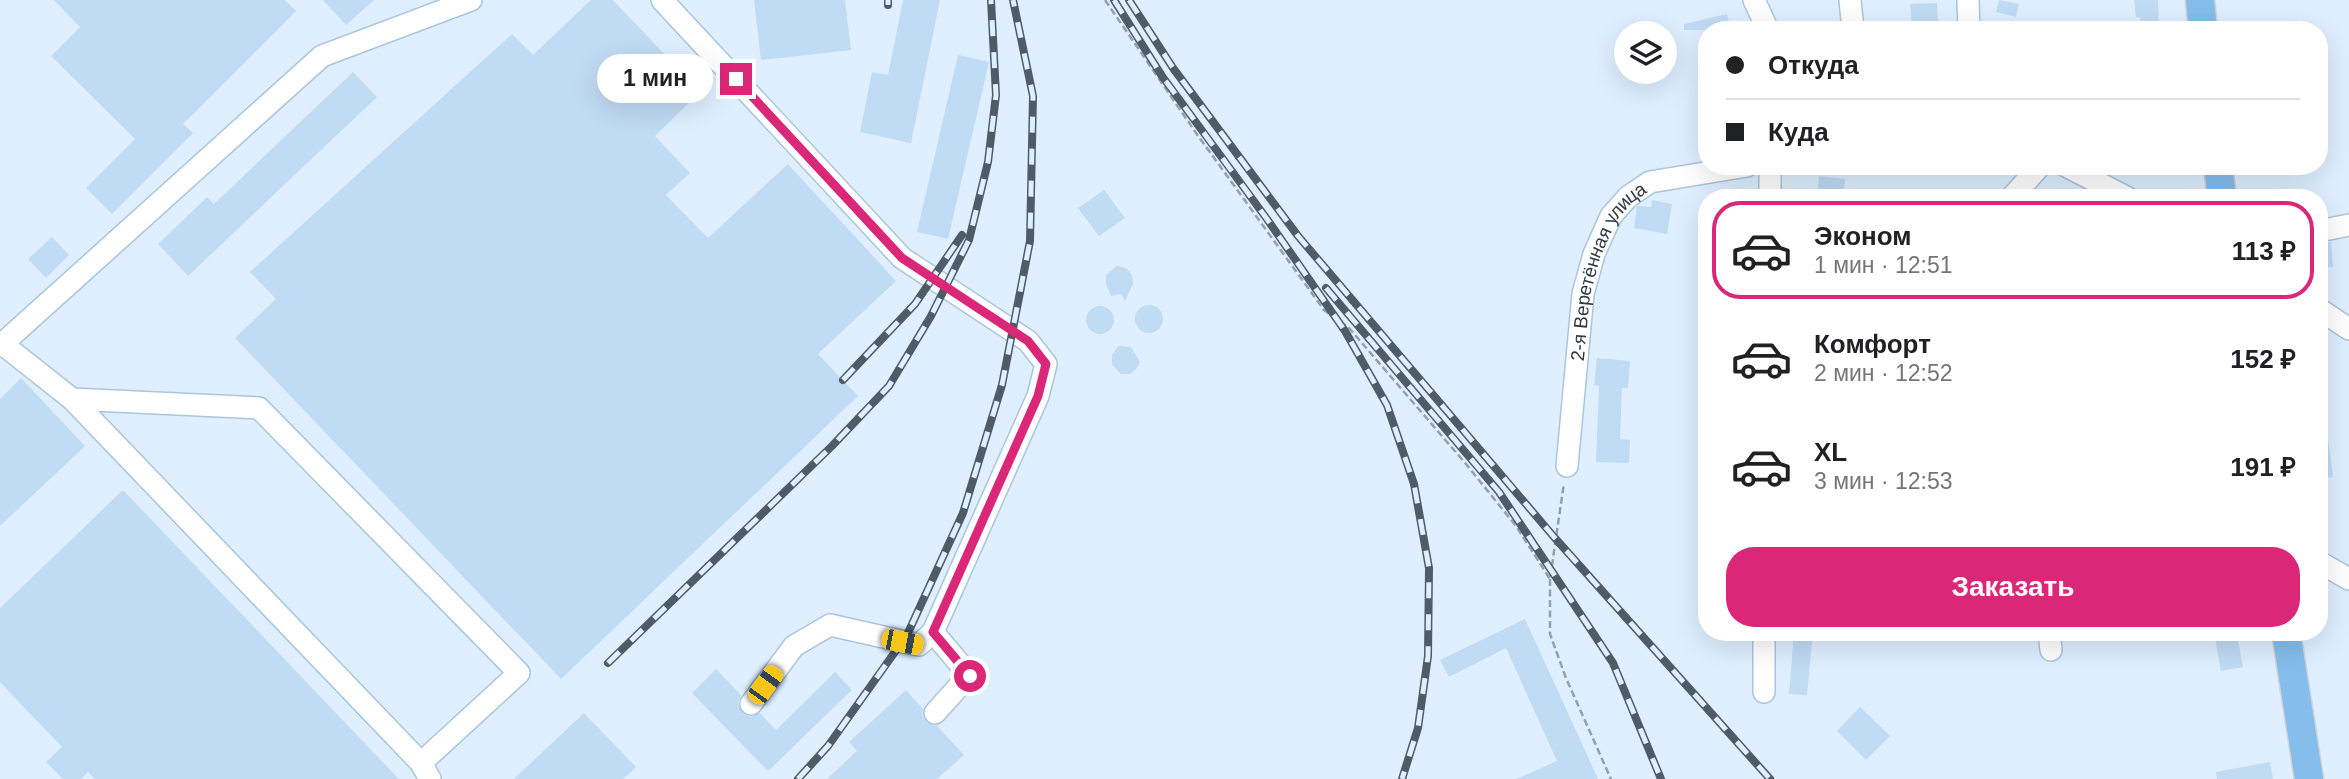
<!DOCTYPE html>
<html lang="ru">
<meta charset="utf-8">
<style>
body{margin:0;font-family:Arial,sans-serif;background:#f2f2f2;color:#202124;height:100vh;display:flex;flex-direction:column;font-size:26px;white-space:nowrap}
*{box-sizing:border-box;margin:0}
p{font-size:23px;color:#757577}
.icon{flex:none;width:38px;height:38px;fill:none;stroke:currentColor;stroke-width:2;stroke-linecap:round;stroke-linejoin:round}
.map{position:relative;flex:1;overflow:hidden}
.drawer{position:absolute;left:1698px;top:189px;width:630px;height:452px;display:flex;flex-direction:column;background:#fff;border-radius:28px;box-shadow:0 7px 28px #0002}
.drawer>*{flex:none}
.top-card{position:absolute;left:1698px;top:21px;width:630px;height:154px;border-radius:28px;box-shadow:0 7px 28px #0002;display:grid;align-content:center;height:154px;padding:0 28px;background:#fff}
.fabs{position:absolute;left:1614px;top:21px;display:grid;gap:14px}
.fabs a{display:grid;place-items:center;width:63px;height:63px;border-radius:50%;background:#fff;box-shadow:0 7px 28px #0002;font-size:35px}
.end{position:absolute;width:32px;height:32px;margin:-16px;border:9px solid #db2777;background:#fff;box-shadow:0 0 0 4px #fff}
.from{border-radius:50%}
.bubble{position:absolute;height:49px;border-radius:24px;background:#fff;box-shadow:0 7px 28px #0002;font-size:23px;font-weight:800;line-height:49px;text-align:center}
.car{position:absolute;width:21px;height:42px;margin:-21px -10px;border-radius:9px;box-shadow:0 0 5px 2px #0007;background:linear-gradient(#f5c518 24%,#345 0 40%,#f5c518 0 76%,#345 0 86%,#f5c518 0)}
.top-card b{display:flex;align-items:center;gap:24px;height:66px;font-size:26px}
.top-card b+b{border-top:2px solid #e0e0e0}
.top-card i{width:18px;height:18px;background:#202124}
ul{padding:12px 0 0;list-style:none}
li{display:flex;align-items:center;gap:21px;height:98px;margin:0 14px 10px;padding:0 14px;border:4px solid transparent;border-radius:28px}
li div{flex:1}
li b{display:block;font-size:26px}
li em{font-style:normal;font-weight:800}
li.active{border-color:#db2777}
li>.icon{width:63px;height:63px;stroke-width:1.5}
.action{display:flex;gap:14px;margin-top:auto;padding:14px 28px}
.action a{flex:1;height:80px;border-radius:28px;background:#db2777;color:#fff;font-size:28px;font-weight:800;line-height:80px;text-align:center}
.map>svg:first-child{display:block}
.building{fill:#c0dbf4}
.lines{fill:none;stroke-linecap:round;stroke-linejoin:round}
.minor-casing{stroke:#aac5de;stroke-width:24}
.major-casing{stroke:#d1d3d6;stroke-width:31}
.path{stroke:#93a0ae;stroke-width:2.5;stroke-dasharray:7 3.5;stroke-linecap:butt}
.minor{stroke:#fff;stroke-width:21}
.major{stroke:#85beec;stroke-width:28}
.rail-casing{stroke:#4f5b66;stroke-width:8}
.rail{stroke:#dfefff;stroke-width:5;stroke-dasharray:16;stroke-linecap:butt}
.route{stroke:#db2777;stroke-width:9}
.labels{text-anchor:middle;dominant-baseline:central;stroke-width:7;stroke-linejoin:round;paint-order:stroke}
.street-label{font-size:19px;fill:#2e3943;stroke:#dfefff}
</style>
<div class="map">
<svg width="2349" height="779" viewBox="0 0 2349 779">
<rect width="100%" height="100%" fill="#dfefff"/>
<!-- building -->
<g class="building">
<polygon points="54,0 285,0 296,11 183,124 193,133 112,214 86,188 135,139 51,56 80,27"/>
<polygon points="323,0 374,0 346,25"/>
<polygon points="591,0 613,0 700,92 655,136 690,173 666,195 708,238 788,164 896,281 818,354 858,396 561,679 235,338 276,299 250,272 512,34 533,55"/>
<polygon points="754,0 845,0 851,50 761,60"/>
<polygon points="903,0 940,0 911,143 860,132 872,72 888,75"/>
<polygon points="1999,0 2019,4 2016,17 1996,12"/>
<polygon points="2134,0 2158,0 2159,30 2141,30 2140,17 2136,17"/>
<polygon points="1937,3 1938,24 1912,26 1910,4"/>
<polygon points="1727,14 1731,30 1684,30 1684,24"/>
<polygon points="958,55 989,62 948,239 917,232"/>
<polygon points="353,72 377,97 188,276 158,244 207,197 214,204"/>
<polygon points="1819,176 1845,179 1843,198 1817,196"/>
<polygon points="1104,190 1125,218 1099,236 1078,208"/>
<polygon points="1652,200 1672,204 1667,234 1634,228 1637,206 1651,207"/>
<polygon points="52,237 69,255 46,278 28,259"/>
<polygon points="2331,242 2333,267 2319,268 2319,244"/>
<polygon points="1117,266 1126,268 1132,275 1133,284 1125,301 1121,294 1111,296 1106,284 1106,275"/>
<circle cx="1149" cy="319" r="14"/>
<circle cx="1100" cy="320" r="14"/>
<polygon points="1118,346 1131,347 1140,362 1137,368 1130,374 1121,374 1112,365 1112,355"/>
<polygon points="1597,358 1630,361 1628,388 1622,388 1620,439 1630,440 1629,463 1596,462 1599,386 1594,385"/>
<polygon points="21,378 85,446 0,526 0,399"/>
<polygon points="2327,431 2333,477 2319,479 2319,432"/>
<polygon points="123,490 399,779 95,779 88,772 81,779 63,779 46,762 62,747 0,682 0,608"/>
<polygon points="1525,619 1598,779 1517,779 1557,761 1506,648 1449,677 1440,660"/>
<polygon points="1794,632 1813,632 1807,695 1789,694"/>
<polygon points="2237,634 2243,667 2221,671 2215,638"/>
<polygon points="716,669 741,695 738,703 743,714 750,717 760,713 776,730 835,672 852,690 768,771 692,693"/>
<polygon points="906,690 923,709 922,716 926,722 937,726 964,755 937,779 827,779 857,751 849,742"/>
<polygon points="1860,707 1890,736 1866,760 1837,731"/>
<polygon points="584,713 636,767 623,779 514,779"/>
<polygon points="2270,762 2273,779 2217,779 2216,772"/>
</g>
<g class="lines">
<defs>
<g id="minor">
<polyline points="662,0 902,258 1028,341 1046,364 1038,396 933,632 969,675 935,713"/>
<polyline points="1754,0 1768,30"/>
<polyline points="1850,0 1853,30"/>
<polyline points="1968,0 1969,30"/>
<polyline points="2066,166 2128,198"/>
<polyline points="1770,198 1770,166"/>
<polyline points="2011,198 2040,166"/>
<polyline points="2319,231 2349,225"/>
<polyline points="2319,309 2349,329"/>
<polyline points="0,342 72,399 259,408 519,673 421,763"/>
<polyline points="0,346 322,56 471,0"/>
<polyline points="72,399 421,763 430,779"/>
<path id="s1" d="M1567 466 1583 294 1594 254 1611 216 1628 197 1650 182 1747 166"/>
<polyline points="2319,562 2349,579"/>
<polyline points="1764,632 1764,692"/>
<polyline points="2049,632 2051,650"/>
<polyline points="751,704 794,646 830,625 919,645 933,632"/>
</g>
<g id="major">
<polyline points="2200,0 2203,30"/>
<polyline points="2218,166 2222,198"/>
<polyline points="2286,632 2309,779"/>
</g>
</defs>
<!-- minor casing -->
<use href="#minor" class="minor-casing"/>
<!-- major casing -->
<use href="#major" class="major-casing"/>
<!-- path -->
<g class="path">
<polyline points="1105,0 1196,133 1324,310 1349,328 1466,464 1516,526 1550,579 1564,483"/>
<polyline points="1550,579 1550,634 1566,678 1611,779"/>
</g>
<!-- minor -->
<use href="#minor" class="minor"/>
<!-- major -->
<use href="#major" class="major"/>
<defs>
<g id="rail">
<polyline points="888,0 888,5"/>
<polyline points="1114,0 1162,76 1267,219 1345,331 1387,405 1414,484 1429,568 1428,656 1418,728 1402,779"/>
<polyline points="1129,0 1173,68 1298,236 1554,537 1770,779"/>
<polyline points="1326,288 1499,492 1613,663 1661,779"/>
<polyline points="843,380 915,304 962,235"/>
<polyline points="608,663 832,446 889,386 931,316 969,240 988,162 996,95 991,0"/>
<polyline points="798,779 828,746 907,635 963,513 1002,385 1030,241 1033,96 1013,0"/>
</g>
</defs>
<!-- rail casing -->
<use href="#rail" class="rail-casing"/>
<!-- rail -->
<use href="#rail" class="rail"/>
</g>
<g class="lines">
<!-- route -->
<polyline class="route" points="736,79 902,258 1028,341 1046,364 1038,396 933,632 970,676"/>
</g>
<g class="labels">
<!-- street labels -->
<g class="street-label">
<text stroke="none"><textPath href="#s1" startOffset="203">2-я Веретённая улица</textPath></text>
</g>
</g>
</svg>
<div class="fabs">
<a><svg class="icon" aria-label="layers" viewBox="0 0 24 24"><path d="M12 4l9 5-9 5-9-5zM3 14l9 5 9-5"/></svg></a>
</div>
<i class="end from" style="left:970px;top:676px"></i>
<i class="end" style="left:736px;top:79px"></i>
<div class="bubble" style="left:597px;top:54px;width:116px">1 мин</div>
<i class="car" style="left:902px;top:642px;rotate:101deg"></i>
<i class="car" style="left:765px;top:685px;rotate:36deg"></i>
<div class="top-card">
<b><i class="from"></i>Откуда</b>
<b><i></i>Куда</b>
</div>
<section class="drawer">
<ul>
<li class="active"><svg class="icon" aria-label="car" viewBox="0 0 24 24"><path d="M5 17H2v-5l4-1 3-4h7l3 4 3 1v5h-3M9 17h6M6 11h13"/><circle cx="7" cy="17" r="2"/><circle cx="17" cy="17" r="2"/></svg><div><b>Эконом</b><p>1 мин · 12:51</p></div><em>113 ₽</em></li>
<li><svg class="icon" aria-label="car" viewBox="0 0 24 24"><path d="M5 17H2v-5l4-1 3-4h7l3 4 3 1v5h-3M9 17h6M6 11h13"/><circle cx="7" cy="17" r="2"/><circle cx="17" cy="17" r="2"/></svg><div><b>Комфорт</b><p>2 мин · 12:52</p></div><em>152 ₽</em></li>
<li><svg class="icon" aria-label="car" viewBox="0 0 24 24"><path d="M5 17H2v-5l4-1 3-4h7l3 4 3 1v5h-3M9 17h6M6 11h13"/><circle cx="7" cy="17" r="2"/><circle cx="17" cy="17" r="2"/></svg><div><b>XL</b><p>3 мин · 12:53</p></div><em>191 ₽</em></li>
</ul>
<div class="action"><a>Заказать</a></div>
</section>
</div>
